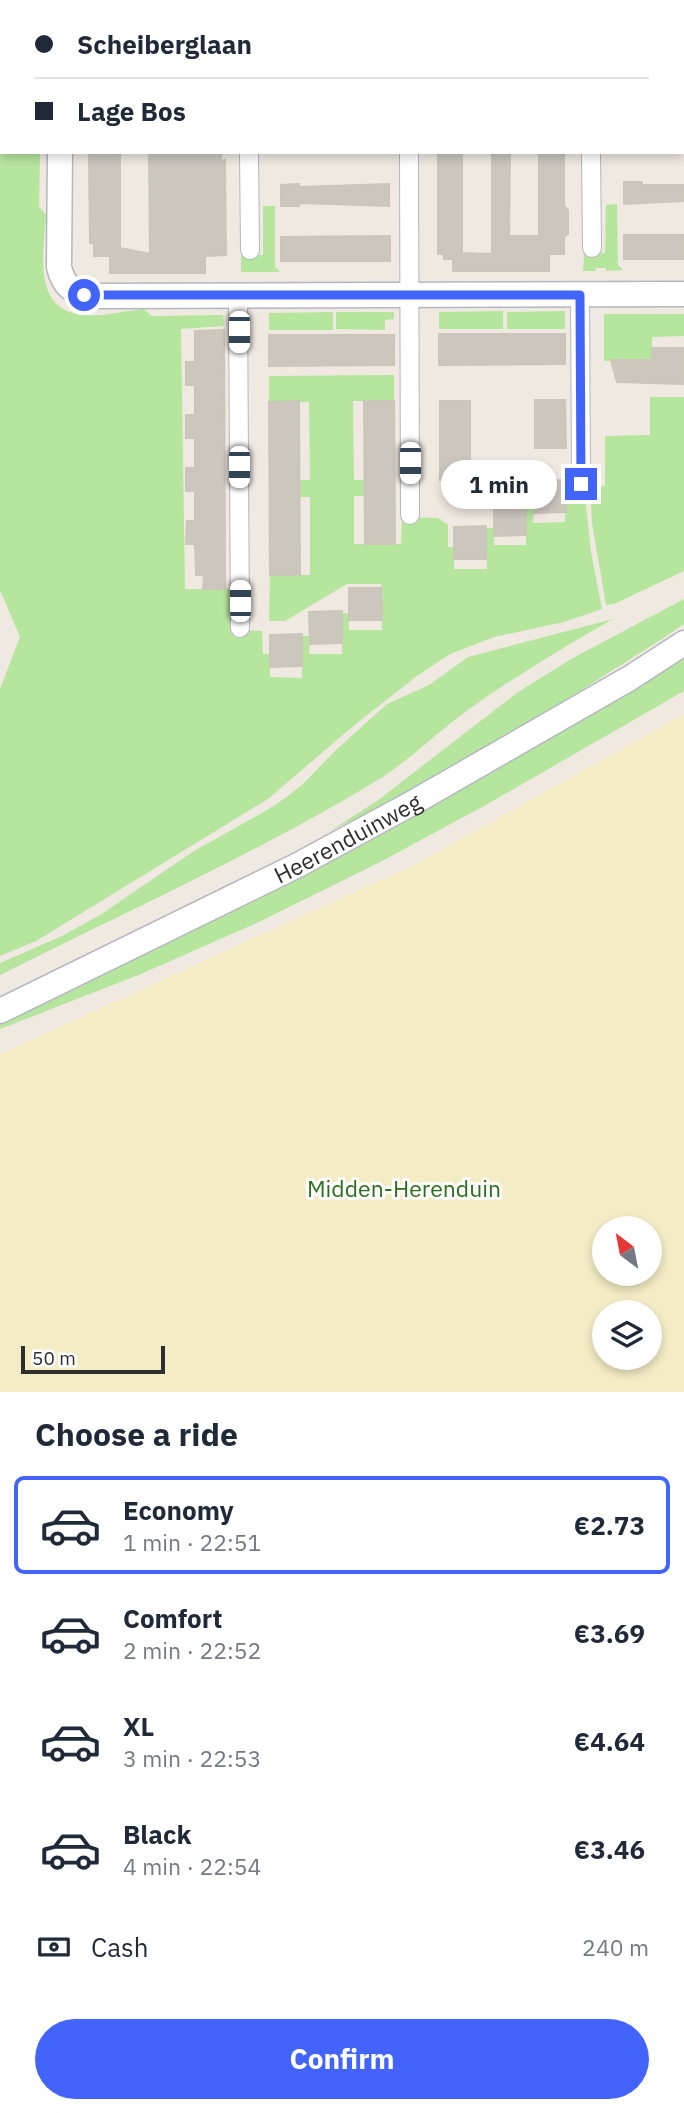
<!DOCTYPE html>
<meta charset="utf-8">
<style>
body{margin:0;font-family:"IBM Plex Sans",sans-serif;background:#f6f6f7;color:#1f2937;height:100vh;display:flex;flex-direction:column;font-size:26px;white-space:nowrap}
*{box-sizing:border-box;margin:0}
p{font-size:23px;color:#747a83}
.icon{flex:none;width:38px;height:38px;fill:none;stroke:currentColor;stroke-width:2;stroke-linecap:round;stroke-linejoin:round}
.map{position:relative;height:1392px;overflow:hidden}
.details{display:flex;flex-direction:column;background:#fff;flex:1}
.details>*{flex:none}
.top-card{position:absolute;left:0px;top:0px;width:684px;height:154px;box-shadow:0 4px 10px #0003;display:grid;align-content:center;height:154px;padding:0 35px;background:#fff}
.needle{width:46px;rotate:328deg}
.tools{position:absolute;left:592px;top:1216px;display:grid;gap:14px}
.tools a{display:grid;place-items:center;width:70px;height:70px;border-radius:50%;background:#fff;box-shadow:0 4px 10px #0003;font-size:35px}
.scale{position:absolute;left:21px;bottom:18px;width:144px;box-sizing:border-box;padding-left:7px;border:4px solid #2e2e2e;border-top:0;font-size:19px;line-height:24px;white-space:nowrap;color:#2e2e2e;-webkit-text-stroke:5px #fff;paint-order:stroke}
.end{position:absolute;width:32px;height:32px;margin:-16px;border:9px solid #4264fb;background:#fff;box-shadow:0 0 0 4px #fff}
.from{border-radius:50%}
.bubble{position:absolute;height:49px;border-radius:24px;background:#fff;box-shadow:0 4px 10px #0003;font-size:23px;font-weight:700;line-height:49px;text-align:center}
.car{position:absolute;width:21px;height:42px;margin:-21px -10px;border-radius:9px;box-shadow:0 0 5px 2px #0007;background:linear-gradient(#fff 24%,#345 0 40%,#fff 0 76%,#345 0 86%,#fff 0)}
.top-card b{display:flex;align-items:center;gap:24px;height:66px;font-size:26px}
.top-card b+b{border-top:2px solid #e0e1e3}
.top-card i{width:18px;height:18px;background:#1f2937}
ul{padding:0;list-style:none}
li{display:flex;align-items:center;gap:21px;height:98px;margin:0 14px 10px;padding:0 21px;border:4px solid transparent;border-radius:10px}
li div{flex:1}
li b{display:block;font-size:26px}
li em{font-style:normal;font-weight:700}
li.active{border-color:#4264fb}
li>.icon{width:63px;height:63px;stroke-width:1.5}
h2{padding:0 35px;font-size:32px;line-height:84px}
.pay{display:flex;align-items:center;gap:18px;height:77px;padding:0 35px;font-size:26px}
.pay p{margin-inline-start:auto}
.button{display:flex;gap:14px;margin-top:auto;padding:14px 35px}
.button a{flex:1;height:80px;border-radius:42px;background:#4264fb;color:#fff;font-size:28px;font-weight:700;line-height:80px;text-align:center}
.map>svg:first-child{display:block}
.green{fill:#b6e59e}
.sand{fill:#f3ecc5;fill-rule:evenodd}
.building{fill:#cbc7bf;stroke:#cbc5ba;stroke-width:2}
.lines{fill:none;stroke-linecap:round;stroke-linejoin:round}
.street-casing{stroke:#b4b7c1;stroke-width:20}
.secondary-casing{stroke:#b4b7c1;stroke-width:27}
.street{stroke:#fff;stroke-width:18}
.secondary{stroke:#fff;stroke-width:24}
.route{stroke:#4264fb;stroke-width:9}
.labels{text-anchor:middle;dominant-baseline:central;stroke-width:6;stroke-linejoin:round;paint-order:stroke}
.street-label{font-size:23px;fill:#2e2e2e;stroke:#fff}
.park-label{font-size:23px;fill:#2c6e1b;stroke:#fff}
</style>
<div class="map">
<svg width="684" height="1392" viewBox="0 0 684 1392">
<rect width="100%" height="100%" fill="#efe9e1"/>
<!-- green -->
<g class="green">
<path d="M0 0H40L2 2V152H40L39 207 46 215C44 251 31 310 83 315 102 317 124 311 144 309L152 316 223 315 224 326 181 329 185 589H232L231 630 262 631 263 654H270V677L302 678V636H310L309 654H342V613H349V630H382L381 584H347L285 621H269L270 575H310V497H269V480H310L309 402H269V376L394 375V401H353L354 480H395V496H354V544H401L402 517 438 518 448 525V547H454V569H487L486 528H494V545H526V505H534L533 523 565 522 566 487H584L591 552 602 609 564 622 494 637 450 654 417 676 358 722 268 799 36 941 0 956V689L20 637 0 590Z"/>
<polygon points="617,204 618,265 623,270 606,271 606,268 596,268 595,271 583,271 584,254 605,253 606,205"/>
<polygon points="263,206 275,206 275,267 280,272 241,272 241,255 263,255"/>
<polygon points="503,311 503,329 439,329 439,312"/>
<polygon points="565,311 565,329 507,329 507,312"/>
<polygon points="333,312 333,330 269,330 269,313"/>
<polygon points="336,312 394,312 394,319 385,320 385,330 336,329"/>
<polygon points="604,314 684,314 684,336 652,337 652,360 604,361"/>
<polygon points="650,397 684,397 684,571 614,604 606,605 592,523 590,487 605,486 605,436 650,435"/>
<polygon points="684,599 684,624 665,637 496,744 414,790 330,831 377,801 518,692 573,658"/>
<path d="M613 619C564 647 516 676 469 709 437 732 407 763 373 783 253 855 125 912 0 975V963L62 936 100 915 194 851 274 806 301 786 337 749 387 704 429 685 468 657Z"/>
<path d="M684 655V691L484 806 380 862 261 921 141 974 0 1029V1019C232 905 467 796 684 655Z"/>
</g>
<!-- sand -->
<path class="sand" d="M684 714V1392H0V1054L418 863ZM604 1228H649V1274H604ZM604 1312H649V1358H604Z"/>
<!-- building -->
<g class="building">
<polygon points="89,152 120,152 120,248 150,254 149,152 221,152 221,161 225,160 226,255 205,256 205,273 110,273 110,256 94,256 94,244 90,243"/>
<polygon points="438,152 462,152 462,253 492,254 492,152 510,152 509,236 539,236 539,152 564,152 564,206 568,210 568,234 564,237 564,254 549,254 549,271 453,271 453,259 444,259 444,254 438,254"/>
<polygon points="624,182 642,182 642,185 684,185 684,201 624,204"/>
<polygon points="299,184 299,187 389,184 389,206 299,203 299,206 281,206 281,185"/>
<rect x="624" y="235" width="60" height="24"/>
<polygon points="390,236 390,261 281,261 281,237"/>
<polygon points="224,330 225,589 203,589 204,575 196,575 195,544 186,544 187,521 195,521 195,491 186,491 186,468 195,468 195,438 186,438 186,415 195,415 195,385 186,385 186,362 195,362 195,331"/>
<polygon points="439,334 565,334 565,364 439,365"/>
<polygon points="269,335 394,335 394,365 269,366"/>
<polygon points="652,348 684,348 684,384 617,382 611,360 652,360"/>
<polygon points="535,400 565,400 566,448 535,448"/>
<polygon points="299,401 300,575 270,575 269,402"/>
<polygon points="364,401 394,401 395,544 365,544"/>
<polygon points="440,401 470,401 470,479 440,480"/>
<polygon points="566,480 566,512 534,513 533,481"/>
<polygon points="526,503 526,535 494,536 494,504"/>
<polygon points="486,526 486,559 454,559 454,527"/>
<polygon points="349,588 381,588 382,620 349,620"/>
<polygon points="342,611 342,643 310,644 309,612"/>
<polygon points="302,634 302,666 270,667 270,635"/>
</g>
<g class="lines">
<defs>
<g id="street">
<polyline points="198,0 198,2"/>
<polyline points="409,0 409,2"/>
<polyline points="536,0 536,2"/>
<polyline points="682,98 684,98"/>
<polyline points="249,152 250,250"/>
<polyline points="409,152 410,515"/>
<polyline points="591,152 592,248"/>
<polyline points="580,295 581,484"/>
<polyline points="238,296 240,628"/>
</g>
<g id="secondary">
<polyline points="60,2 60,0"/>
<path d="M60 152 59 267C63 285 72 292 90 296L684 294"/>
<path id="s1" d="M0 1011 298 865 416 801 630 678 684 643"/>
</g>
</defs>
<!-- street casing -->
<use href="#street" class="street-casing"/>
<!-- secondary casing -->
<use href="#secondary" class="secondary-casing"/>
<!-- street -->
<use href="#street" class="street"/>
<!-- secondary -->
<use href="#secondary" class="secondary"/>
</g>
<g class="lines">
<!-- route -->
<polyline class="route" points="84,295 580,295 581,484"/>
</g>
<g class="labels">
<!-- street labels -->
<g class="street-label">
<text stroke="none"><textPath href="#s1" startOffset="388">Heerenduinweg</textPath></text>
</g>
<!-- park labels -->
<g class="park-label">
<text x="404" y="1188">Midden-Herenduin</text>
</g>
</g>
</svg>
<div class="tools">
<a><svg class="needle" viewBox="-14 -14 28 28"><path d="M0-13l5 13h-10z" fill="#e53935"/><path d="M0 13l5-13h-10z" fill="#747a83"/></svg></a>
<a><svg class="icon" aria-label="layers" viewBox="0 0 24 24"><path d="M12 4l9 5-9 5-9-5zM3 14l9 5 9-5"/></svg></a>
</div>
<div class="scale">50 m</div>
<i class="end from" style="left:84px;top:295px"></i>
<i class="end" style="left:581px;top:484px"></i>
<div class="bubble" style="left:441px;top:460px;width:116px">1 min</div>
<i class="car" style="left:239px;top:332px;rotate:180deg"></i>
<i class="car" style="left:410px;top:463px;rotate:180deg"></i>
<i class="car" style="left:239px;top:467px;rotate:180deg"></i>
<i class="car" style="left:240px;top:601px;rotate:0deg"></i>
<div class="top-card">
<b><i class="from"></i>Scheiberglaan</b>
<b><i></i>Lage Bos</b>
</div>
</div>
<section class="details">
<h2>Choose a ride</h2>
<ul>
<li class="active"><svg class="icon" aria-label="car" viewBox="0 0 24 24"><path d="M5 17H2v-5l4-1 3-4h7l3 4 3 1v5h-3M9 17h6M6 11h13"/><circle cx="7" cy="17" r="2"/><circle cx="17" cy="17" r="2"/></svg><div><b>Economy</b><p>1 min · 22:51</p></div><em>€2.73</em></li>
<li><svg class="icon" aria-label="car" viewBox="0 0 24 24"><path d="M5 17H2v-5l4-1 3-4h7l3 4 3 1v5h-3M9 17h6M6 11h13"/><circle cx="7" cy="17" r="2"/><circle cx="17" cy="17" r="2"/></svg><div><b>Comfort</b><p>2 min · 22:52</p></div><em>€3.69</em></li>
<li><svg class="icon" aria-label="car" viewBox="0 0 24 24"><path d="M5 17H2v-5l4-1 3-4h7l3 4 3 1v5h-3M9 17h6M6 11h13"/><circle cx="7" cy="17" r="2"/><circle cx="17" cy="17" r="2"/></svg><div><b>XL</b><p>3 min · 22:53</p></div><em>€4.64</em></li>
<li><svg class="icon" aria-label="car" viewBox="0 0 24 24"><path d="M5 17H2v-5l4-1 3-4h7l3 4 3 1v5h-3M9 17h6M6 11h13"/><circle cx="7" cy="17" r="2"/><circle cx="17" cy="17" r="2"/></svg><div><b>Black</b><p>4 min · 22:54</p></div><em>€3.46</em></li>
</ul>
<div class="pay"><svg class="icon" aria-label="cash" viewBox="0 0 24 24"><path d="M3 7h18v10H3z"/><circle cx="12" cy="12" r="2"/></svg>Cash<p>240 m</p></div>
<div class="button"><a>Confirm</a></div>
</section>
